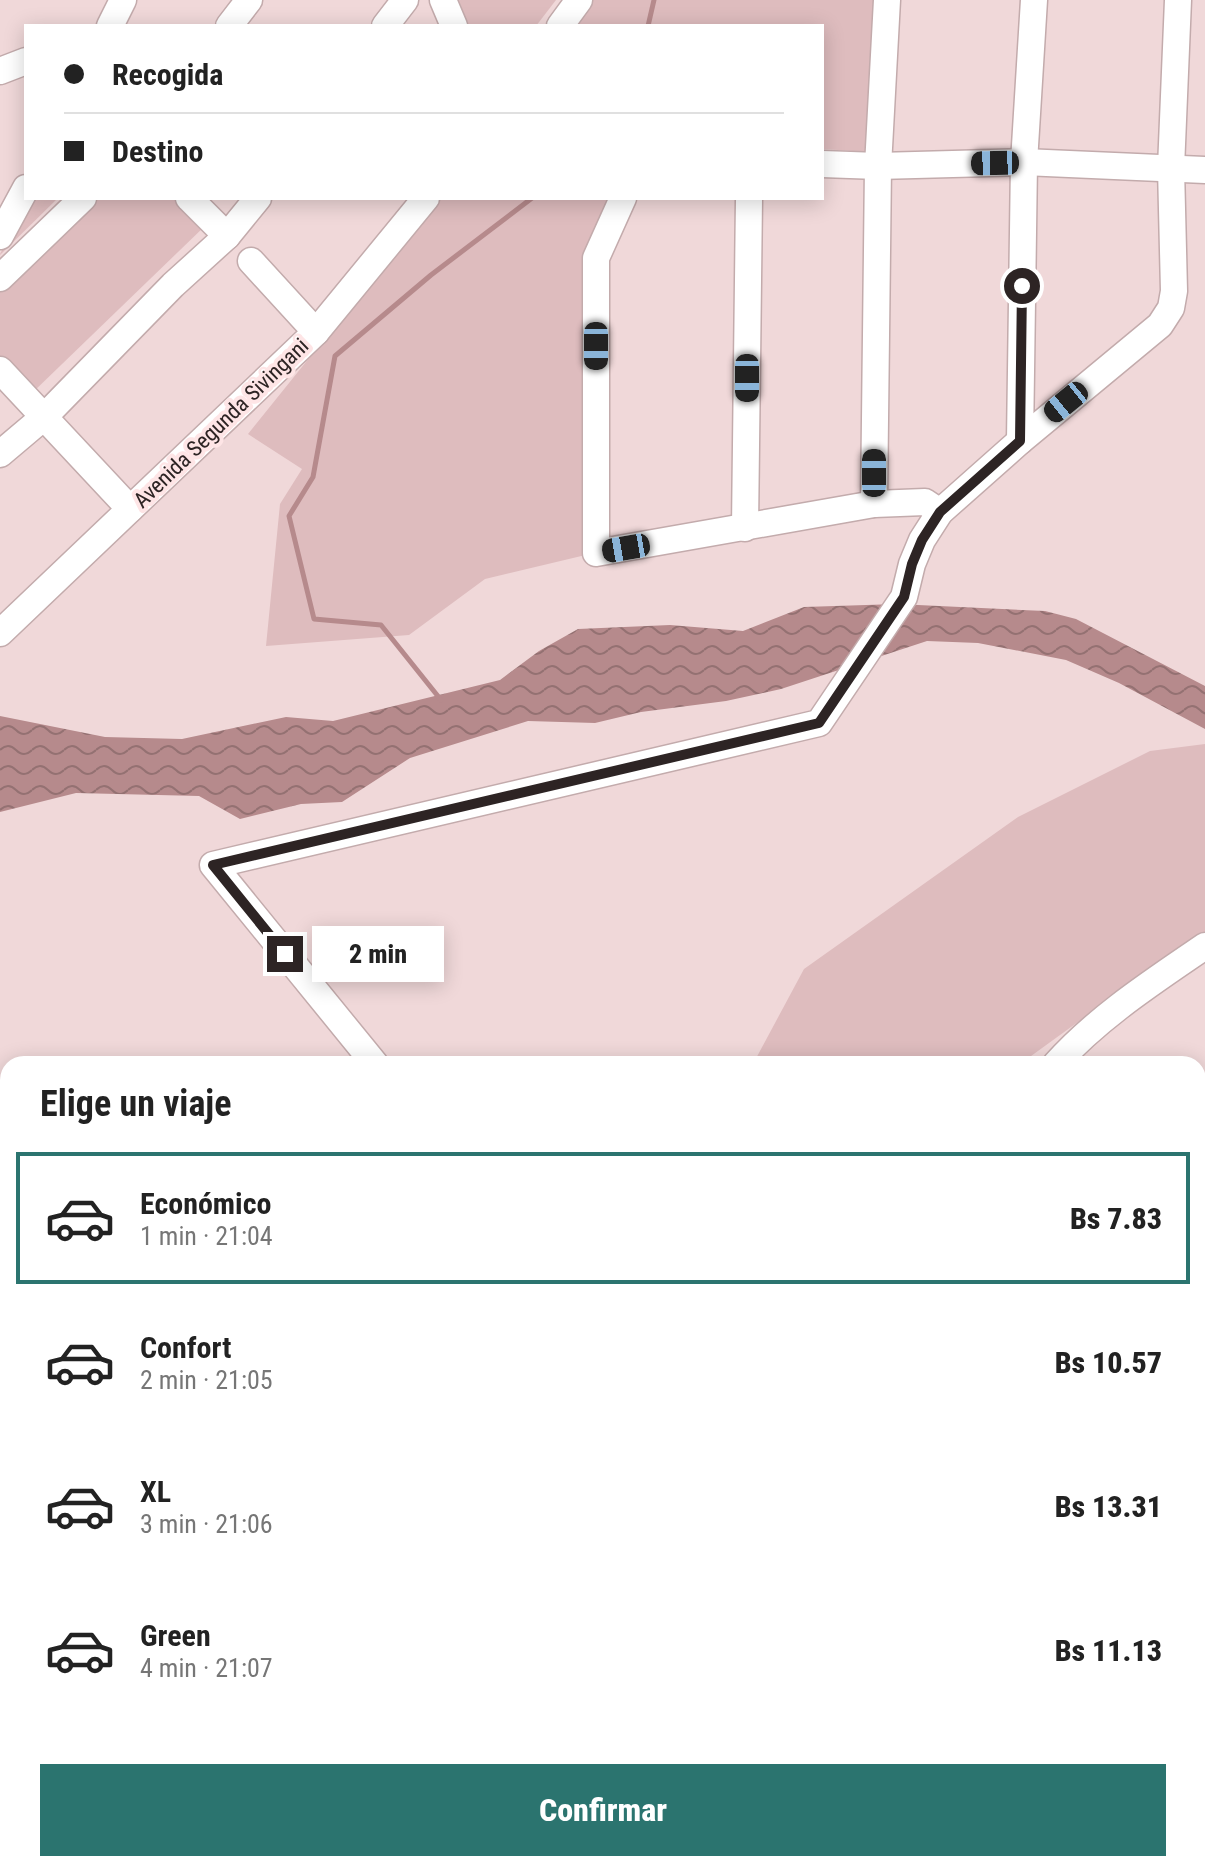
<!DOCTYPE html>
<html lang="es">
<meta charset="utf-8">
<style>
body{margin:0;font-family:"Roboto Condensed",sans-serif;background:#f2f2f2;color:#222;height:100vh;display:flex;flex-direction:column;font-size:30px;white-space:nowrap}
*{box-sizing:border-box;margin:0}
p{font-size:26px;color:#767676}
.icon{flex:none;width:44px;height:44px;fill:none;stroke:currentColor;stroke-width:2;stroke-linecap:round;stroke-linejoin:round}
.map{position:relative;flex:1;overflow:hidden}
.drawer{position:absolute;left:0px;top:1056px;width:1206px;height:816px;display:flex;flex-direction:column;background:#fff;border-radius:24px 24px 0 0;box-shadow:0 4px 20px #0003}
.drawer>*{flex:none}
.top-card{position:absolute;left:24px;top:24px;width:800px;height:176px;border-radius:0px;box-shadow:0 4px 20px #0003;display:grid;align-content:center;height:176px;padding:0 40px;background:#fff}
.end{position:absolute;width:36px;height:36px;margin:-18px;border:10px solid #2d2424;background:#fff;box-shadow:0 0 0 4px #fff}
.from{border-radius:50%}
.bubble{position:absolute;height:56px;border-radius:0px;background:#fff;box-shadow:0 4px 20px #0003;font-size:26px;font-weight:800;line-height:56px;text-align:center}
.car{position:absolute;width:24px;height:48px;margin:-24px -12px;border-radius:10px;box-shadow:0 0 6px 2px #0007;background:linear-gradient(#222 24%,#8ab4d8 0 40%,#222 0 76%,#8ab4d8 0 86%,#222 0)}
.top-card b{display:flex;align-items:center;gap:28px;height:76px;font-size:30px}
.top-card b+b{border-top:2px solid #e0e0e0}
.top-card i{width:20px;height:20px;background:#222}
ul{padding:0;list-style:none}
li{display:flex;align-items:center;gap:24px;height:132px;margin:0 16px 12px;padding:0 24px;border:4px solid transparent;border-radius:0px}
li div{flex:1}
li b{display:block;font-size:30px}
li em{font-style:normal;font-weight:800}
li.selected{border-color:#2b746f}
li>.icon{width:72px;height:72px;stroke-width:1.5}
h2{padding:0 40px;font-size:36px;line-height:96px}
.primary-button{display:flex;gap:16px;margin-top:auto;padding:16px 40px}
.primary-button a{flex:1;height:92px;border-radius:0px;background:#2b746f;color:#fff;font-size:32px;font-weight:800;line-height:92px;text-align:center}
.map>svg:first-child{display:block}
.grass{fill:#debcbe}
.water{fill:url(#water-waves)}
.lines{fill:none;stroke-linecap:round;stroke-linejoin:round}
.stream{stroke:#b68a8c;stroke-width:5}
.minor-casing{stroke:#c3abac;stroke-width:29}
.minor{stroke:#fff;stroke-width:26}
.route{stroke:#2d2424;stroke-width:10}
.labels{text-anchor:middle;dominant-baseline:central;stroke-width:8;stroke-linejoin:round;paint-order:stroke}
.street-label{font-size:22px;fill:#2d2424;stroke:#fee5e6}
</style>
<div class="map">
<svg width="1205" height="1872" viewBox="0 0 1205 1872">
<defs>
<pattern id="water-waves" width="16" height="10" patternUnits="userSpaceOnUse" patternTransform="scale(2)"><rect width="16" height="10" fill="#b68a8c"/><path d="M0 5q4-4 8 0t8 0" fill="none" stroke="#947172"/></pattern>
</defs>
<rect width="100%" height="100%" fill="#f0d8d9"/>
<!-- grass -->
<g class="grass">
<polygon points="457,0 556,0 536,26 469,26"/>
<polygon points="592,0 876,0 869,152 822,149 822,26 573,26"/>
<polygon points="29,198 58,198 0,255 0,254"/>
<polygon points="89,198 181,198 207,224 31,394 0,362 0,285"/>
<polygon points="438,198 609,198 594,553 485,579 409,635 266,646 280,504 302,469 248,434"/>
<polygon points="1205,744 1205,940 1176,951 1020,1064 753,1064 804,969 1018,817 1150,751"/>
</g>
<!-- water -->
<polygon class="water" points="897,604 1045,611 1076,619 1205,686 1205,729 1119,683 1066,660 978,643 927,641 781,689 726,701 641,712 595,723 528,721 410,758 342,802 301,804 240,819 199,796 76,793 0,812 0,716 105,737 182,739 286,717 333,721 500,680 539,651 578,629 670,625 743,631 804,607"/>
<g class="lines">
<!-- stream -->
<g class="stream">
<polyline points="648,26 654,0"/>
<polyline points="441,700 381,625 314,619 289,516 313,477 335,356 431,275 532,198"/>
</g>
<defs>
<g id="minor">
<polyline points="443,0 454,26"/>
<polyline points="110,26 123,0"/>
<polyline points="229,26 249,0"/>
<polyline points="385,26 405,0"/>
<polyline points="560,26 579,0"/>
<polyline points="0,71 26,61"/>
<polyline points="822,164 878,166 1024,162 1205,170"/>
<polyline points="189,198 227,236"/>
<polyline points="623,198 596,258 596,553 874,504 925,502 940,512"/>
<polyline points="0,236 26,188"/>
<polyline points="251,261 316,332"/>
<polyline points="0,278 83,198"/>
<polyline points="0,370 130,509"/>
<polyline points="1020,441 1024,162 1034,0"/>
<polyline points="0,454 45,416 173,285 227,236 258,198"/>
<polyline points="874,504 878,166 887,0"/>
<polyline points="745,528 749,198"/>
<polyline points="0,633 316,332 426,198"/>
<polyline points="375,1064 213,865 819,723 904,597 912,564 922,540 940,512 1020,441 1160,325 1171,308 1174,291 1171,168 1178,0"/>
<path d="M1056 1064C1098 1017 1154 981 1205 946"/>
<polyline points="1198,1119 1205,1119"/>
<polyline points="1198,1276 1205,1267"/>
<polyline points="1198,1485 1205,1492"/>
<polyline points="1198,1679 1205,1686"/>
<polyline points="1198,1711 1205,1703"/>
<polyline points="176,1864 196,1872"/>
<polyline points="679,1864 680,1872"/>
<polyline points="898,1864 899,1872"/>
<polyline points="1190,1864 1200,1872"/>
<polyline points="87,1872 94,1864"/>
<polyline points="234,1872 241,1864"/>
<polyline points="459,1872 459,1864"/>
<polyline points="1081,1872 1085,1864"/>
</g>
</defs>
<!-- minor casing -->
<use href="#minor" class="minor-casing"/>
<!-- minor -->
<use href="#minor" class="minor"/>
</g>
<g class="lines">
<!-- route -->
<polyline class="route" points="285,954 213,865 819,723 904,597 912,564 922,540 940,512 1020,441 1022,286"/>
</g>
<g class="labels">
<!-- street labels -->
<g class="street-label">
<text transform="translate(221 423) rotate(-44)">Avenida Segunda Sivingani</text>
</g>
</g>
</svg>
<i class="end from" style="left:1022px;top:286px"></i>
<i class="end" style="left:285px;top:954px"></i>
<div class="bubble" style="left:312px;top:926px;width:132px">2 min</div>
<i class="car" style="left:995px;top:163px;rotate:269deg"></i>
<i class="car" style="left:596px;top:346px;rotate:180deg"></i>
<i class="car" style="left:747px;top:378px;rotate:180deg"></i>
<i class="car" style="left:1066px;top:402px;rotate:231deg"></i>
<i class="car" style="left:874px;top:473px;rotate:0deg"></i>
<i class="car" style="left:626px;top:548px;rotate:260deg"></i>
<div class="top-card">
<b><i class="from"></i>Recogida</b>
<b><i></i>Destino</b>
</div>
<section class="drawer">
<h2>Elige un viaje</h2>
<ul>
<li class="selected"><svg class="icon" aria-label="car" viewBox="0 0 24 24"><path d="M5 17H2v-5l4-1 3-4h7l3 4 3 1v5h-3M9 17h6M6 11h13"/><circle cx="7" cy="17" r="2"/><circle cx="17" cy="17" r="2"/></svg><div><b>Económico</b><p>1 min · 21:04</p></div><em>Bs 7.83</em></li>
<li><svg class="icon" aria-label="car" viewBox="0 0 24 24"><path d="M5 17H2v-5l4-1 3-4h7l3 4 3 1v5h-3M9 17h6M6 11h13"/><circle cx="7" cy="17" r="2"/><circle cx="17" cy="17" r="2"/></svg><div><b>Confort</b><p>2 min · 21:05</p></div><em>Bs 10.57</em></li>
<li><svg class="icon" aria-label="car" viewBox="0 0 24 24"><path d="M5 17H2v-5l4-1 3-4h7l3 4 3 1v5h-3M9 17h6M6 11h13"/><circle cx="7" cy="17" r="2"/><circle cx="17" cy="17" r="2"/></svg><div><b>XL</b><p>3 min · 21:06</p></div><em>Bs 13.31</em></li>
<li><svg class="icon" aria-label="car" viewBox="0 0 24 24"><path d="M5 17H2v-5l4-1 3-4h7l3 4 3 1v5h-3M9 17h6M6 11h13"/><circle cx="7" cy="17" r="2"/><circle cx="17" cy="17" r="2"/></svg><div><b>Green</b><p>4 min · 21:07</p></div><em>Bs 11.13</em></li>
</ul>
<div class="primary-button"><a>Confirmar</a></div>
</section>
</div>
